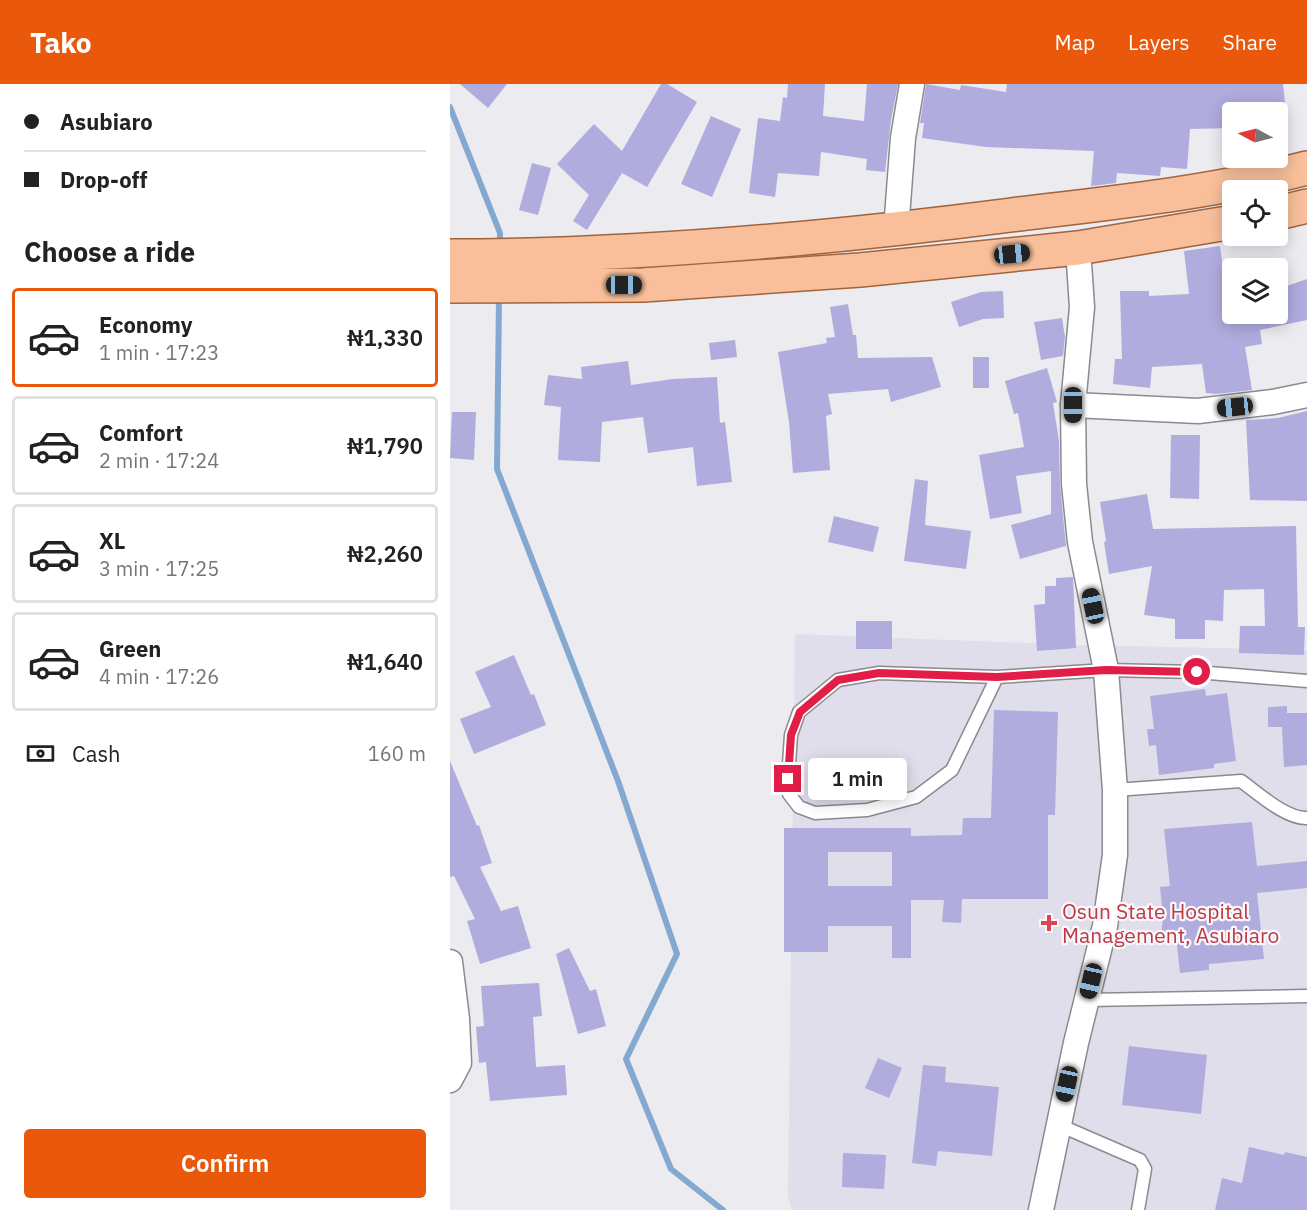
<!DOCTYPE html>
<meta charset="utf-8">
<style>
body{margin:0;font-family:"IBM Plex Sans",sans-serif;background:#f6f6f6;color:#222;height:100vh;display:flex;flex-direction:column;font-size:22px;white-space:nowrap}
*{box-sizing:border-box;margin:0}
p{font-size:20px;color:#767676}
.icon{flex:none;width:33px;height:33px;fill:none;stroke:currentColor;stroke-width:2;stroke-linecap:round;stroke-linejoin:round}
.map{position:relative;flex:1;overflow:hidden}
.panel{display:flex;flex-direction:column;background:#fff;width:450px}
.panel>*{flex:none}
.guide{display:grid;align-content:center;height:132px;padding:0 24px;background:#fff}
.needle{width:39px;rotate:277deg}
.tools{position:absolute;left:772px;top:18px;display:grid;gap:12px}
.tools a{display:grid;place-items:center;width:66px;height:66px;border-radius:6px;background:#fff;box-shadow:0 3px 15px #0003;font-size:30px}
.end{position:absolute;width:27px;height:27px;margin:-14px;border:8px solid #e11d48;background:#fff;box-shadow:0 0 0 3px #fff}
.from{border-radius:50%}
.bubble{position:absolute;height:42px;border-radius:6px;background:#fff;box-shadow:0 3px 15px #0003;font-size:20px;font-weight:600;line-height:42px;text-align:center}
.car{position:absolute;width:18px;height:36px;margin:-18px -9px;border-radius:8px;box-shadow:0 0 4px 2px #0007;background:linear-gradient(#222 24%,#8ab4d8 0 40%,#222 0 76%,#8ab4d8 0 86%,#222 0)}
.guide b{display:flex;align-items:center;gap:21px;height:57px;font-size:22px}
.guide b+b{border-top:2px solid #e0e0e0}
.guide i{width:15px;height:15px;background:#222}
ul{padding:0;list-style:none}
li{display:flex;align-items:center;gap:18px;height:99px;margin:0 12px 9px;padding:0 12px;border:3px solid #e0e0e0;border-radius:6px}
li div{flex:1}
li b{display:block;font-size:22px}
li em{font-style:normal;font-weight:600}
li.current{border-color:#ea580c}
li>.icon{width:54px;height:54px;stroke-width:1.5}
h2{padding:0 24px;font-size:27px;line-height:72px}
.pay{display:flex;align-items:center;gap:15px;height:66px;padding:0 24px;font-size:22px}
.pay p{margin-inline-start:auto}
.primary-button{display:flex;gap:12px;margin-top:auto;padding:12px 24px}
.primary-button a{flex:1;height:69px;border-radius:6px;background:#ea580c;color:#fff;font-size:24px;font-weight:600;line-height:69px;text-align:center}
header{display:flex;align-items:center;gap:36px;box-sizing:border-box;height:84px;padding:0 30px;background:#ea580c;color:#fff}
header strong{font-size:28px}
nav{display:flex;gap:33px;margin-inline-start:auto;font-size:21px}
main{display:flex;flex:1;min-height:0}
.map>svg:first-child{display:block}
.built{fill:#dfdeea}
.lines{fill:none;stroke-linecap:round;stroke-linejoin:round}
.stream{stroke:#84a9d0;stroke-width:6}
.building{fill:#b0acde;fill-rule:evenodd}
.lane-casing{stroke:#8a8a8f;stroke-width:15}
.street-casing{stroke:#8a8a8f;stroke-width:27}
.primary-casing{stroke:#a2643d;stroke-width:36}
.lane{stroke:#fff;stroke-width:12}
.street{stroke:#fff;stroke-width:24}
.primary{stroke:#f8bf9a;stroke-width:33}
.route{stroke:#e11d48;stroke-width:8}
.health-dot{fill:#e0444e;stroke:#f9f8fd;stroke-width:2}
.labels{text-anchor:middle;dominant-baseline:central;stroke-width:4.5;stroke-linejoin:round;paint-order:stroke}
.health-label{font-size:21px;fill:#be3a42;stroke:#f9f8fd;text-anchor:start}
</style>
<header>
<strong>Tako</strong>
<nav><a>Map</a><a>Layers</a><a>Share</a></nav>
</header>
<main>
<section class="panel">
<div class="guide">
<b><i class="from"></i>Asubiaro</b>
<b><i></i>Drop-off</b>
</div>
<h2>Choose a ride</h2>
<ul>
<li class="current"><svg class="icon" aria-label="car" viewBox="0 0 24 24"><path d="M5 17H2v-5l4-1 3-4h7l3 4 3 1v5h-3M9 17h6M6 11h13"/><circle cx="7" cy="17" r="2"/><circle cx="17" cy="17" r="2"/></svg><div><b>Economy</b><p>1 min · 17:23</p></div><em>₦1,330</em></li>
<li><svg class="icon" aria-label="car" viewBox="0 0 24 24"><path d="M5 17H2v-5l4-1 3-4h7l3 4 3 1v5h-3M9 17h6M6 11h13"/><circle cx="7" cy="17" r="2"/><circle cx="17" cy="17" r="2"/></svg><div><b>Comfort</b><p>2 min · 17:24</p></div><em>₦1,790</em></li>
<li><svg class="icon" aria-label="car" viewBox="0 0 24 24"><path d="M5 17H2v-5l4-1 3-4h7l3 4 3 1v5h-3M9 17h6M6 11h13"/><circle cx="7" cy="17" r="2"/><circle cx="17" cy="17" r="2"/></svg><div><b>XL</b><p>3 min · 17:25</p></div><em>₦2,260</em></li>
<li><svg class="icon" aria-label="car" viewBox="0 0 24 24"><path d="M5 17H2v-5l4-1 3-4h7l3 4 3 1v5h-3M9 17h6M6 11h13"/><circle cx="7" cy="17" r="2"/><circle cx="17" cy="17" r="2"/></svg><div><b>Green</b><p>4 min · 17:26</p></div><em>₦1,640</em></li>
</ul>
<div class="pay"><svg class="icon" aria-label="cash" viewBox="0 0 24 24"><path d="M3 7h18v10H3z"/><circle cx="12" cy="12" r="2"/></svg>Cash<p>160 m</p></div>
<div class="primary-button"><a>Confirm</a></div>
</section>
<div class="map">
<svg width="857" height="1126" viewBox="0 0 857 1126">
<rect width="100%" height="100%" fill="#ebebf0"/>
<!-- built -->
<polygon class="built" points="345,550 629,561 857,566 857,1126 342,1126 338,1113"/>
<g class="lines">
<!-- stream -->
<g class="stream">
<polyline points="0,23 50,149 50,163"/>
<polyline points="49,212 47,385 168,697 227,870 176,975 221,1085 273,1126"/>
</g>
</g>
<!-- building -->
<g class="building">
<polygon points="10,0 57,0 38,24"/>
<polygon points="211,0 217,0 247,18 197,103 172,89 137,146 123,137 139,111 107,80 144,40 172,67"/>
<polygon points="338,0 375,0 373,32 414,37 417,0 448,0 441,36 435,88 416,86 417,75 371,68 369,92 328,89 325,113 299,109 308,34 330,37 333,13 337,14"/>
<polygon points="476,0 510,6 511,1 556,8 557,0 833,0 836,28 783,28 783,44 740,45 737,85 711,83 710,92 667,89 666,99 641,102 644,67 536,63 472,54 474,39 470,39"/>
<polygon points="261,32 291,45 262,113 231,100"/>
<polygon points="82,79 101,84 88,131 69,126"/>
<polygon points="770,162 776,205 783,205 783,230 828,230 828,205 857,195 857,236 810,246 812,260 795,263 802,306 766,310 756,309 752,280 702,283 700,304 663,300 665,275 672,275 670,207 699,207 699,212 739,210 734,167"/>
<polygon points="553,207 554,234 533,235 509,243 501,218 531,208"/>
<polygon points="398,220 403,251 406,251 408,274 482,273 491,303 441,318 438,305 378,310 382,330 376,332 380,386 343,389 339,338 328,268 377,259 376,254 385,253 380,223"/>
<polygon points="612,234 615,253 613,272 591,276 584,238"/>
<polygon points="285,256 287,273 261,276 259,259"/>
<rect x="523" y="273" width="16" height="31"/>
<polygon points="178,277 181,301 223,295 267,293 270,339 275,338 282,398 247,402 243,363 198,369 193,333 152,338 150,378 108,376 111,323 94,321 98,291 132,295 131,283"/>
<polygon points="597,284 607,318 603,319 609,357 610,401 616,462 570,475 561,441 601,430 601,387 566,392 572,429 540,435 529,371 574,363 568,329 564,330 555,297"/>
<polygon points="857,327 857,417 800,416 796,336 828,334"/>
<polygon points="2,328 26,328 24,376 0,374"/>
<polygon points="721,351 750,351 749,415 720,414"/>
<polygon points="465,395 478,397 475,441 521,447 516,485 454,477"/>
<polygon points="697,410 703,445 846,442 848,543 855,543 854,571 789,569 790,542 815,542 814,505 774,506 773,537 755,536 755,555 725,555 725,535 694,531 702,482 659,490 654,458 656,457 650,418"/>
<polygon points="384,432 429,443 423,468 378,458"/>
<polygon points="623,493 626,564 587,567 584,521 595,520 595,502 606,502 606,494"/>
<rect x="406" y="537" width="36" height="28"/>
<polygon points="64,571 81,611 84,610 96,641 24,670 10,635 41,623 25,588"/>
<polygon points="755,605 756,612 777,609 786,677 764,680 764,684 709,691 706,661 699,662 697,645 704,645 700,612"/>
<polygon points="837,622 837,629 857,629 857,681 834,683 832,643 818,643 818,623"/>
<path d="M544 626 608 628 605 731H598V815H512L511 839 492 838 494 816H461V874H442V842H378V868H334V744H461V752L512 751 513 734H541ZM378 768H442V802H378Z"/>
<polygon points="0,677 27,742 29,741 42,779 30,783 51,827 68,822 81,864 30,880 17,837 25,835 4,792 0,793"/>
<polygon points="802,738 807,782 857,777 857,804 807,809 814,875 759,880 759,886 730,889 726,852 711,851 713,833 710,803 720,802 714,745"/>
<polygon points="119,864 140,907 146,905 156,942 128,950 106,870"/>
<polygon points="89,899 92,932 83,933 86,983 115,981 117,1011 40,1017 36,978 29,979 26,943 34,942 31,902"/>
<polygon points="679,962 757,971 751,1030 672,1021"/>
<polygon points="428,974 452,984 439,1014 415,1004"/>
<polygon points="473,981 496,983 495,998 549,1003 542,1072 488,1067 486,1082 462,1079"/>
<polygon points="799,1063 834,1071 835,1068 857,1073 857,1126 765,1126 772,1094 792,1099"/>
<polygon points="393,1069 436,1071 434,1105 392,1103"/>
</g>
<g class="lines">
<defs>
<g id="lane">
<polyline points="547,593 502,686 466,713 417,726 365,729 349,723 339,710 338,695 341,651 349,628 388,596 429,589 547,593 656,586 747,588 857,597"/>
<path d="M665 706 791 697C808 709 836 735 857 734"/>
<polyline points="637,916 857,912"/>
<polyline points="609,1041 690,1076 695,1085 688,1126"/>
</g>
<g id="street">
<polyline points="446,146 453,54 462,0"/>
<polyline points="623,321 748,327 823,318 857,311"/>
<polyline points="0,878 7,935 9,979 0,996"/>
<polyline points="591,1126 626,959 655,842 665,771 665,706 656,586 630,458 624,400 623,321 632,223 628,164"/>
</g>
<g id="primary">
<polyline points="828,129 857,122"/>
<path d="M0 172C188 172 375 155 561 131 660 119 760 109 857 84"/>
<polyline points="0,202 193,201 410,186 628,164 783,138"/>
</g>
</defs>
<!-- lane casing -->
<use href="#lane" class="lane-casing"/>
<!-- street casing -->
<use href="#street" class="street-casing"/>
<!-- primary casing -->
<use href="#primary" class="primary-casing"/>
<!-- lane -->
<use href="#lane" class="lane"/>
<!-- street -->
<use href="#street" class="street"/>
<!-- primary -->
<use href="#primary" class="primary"/>
</g>
<g class="lines">
<!-- route -->
<polyline class="route" points="338,695 341,651 350,628 388,596 429,589 547,593 656,586 747,588"/>
</g>
<!-- markers -->
<path class="health-dot" d="M596 830h6v6h6v6h-6v6h-6v-6h-6v-6h6z"/>
<g class="labels">
<!-- health labels -->
<g class="health-label">
<text x="612" y="827">Osun State Hospital<tspan x="612" dy="24">Management, Asubiaro</tspan></text>
</g>
</g>
</svg>
<div class="tools">
<a><svg class="needle" viewBox="-14 -14 28 28"><path d="M0-13l5 13h-10z" fill="#e53935"/><path d="M0 13l5-13h-10z" fill="#767676"/></svg></a>
<a><svg class="icon" aria-label="locate" viewBox="0 0 24 24"><circle cx="12" cy="12" r="6"/><path d="M12 2v4M12 18v4M2 12h4M18 12h4"/></svg></a>
<a><svg class="icon" aria-label="layers" viewBox="0 0 24 24"><path d="M12 4l9 5-9 5-9-5zM3 14l9 5 9-5"/></svg></a>
</div>
<i class="end from" style="left:747px;top:588px"></i>
<i class="end" style="left:338px;top:695px"></i>
<div class="bubble" style="left:358px;top:674px;width:99px">1 min</div>
<i class="car" style="left:562px;top:170px;rotate:84deg"></i>
<i class="car" style="left:174px;top:201px;rotate:90deg"></i>
<i class="car" style="left:623px;top:321px;rotate:180deg"></i>
<i class="car" style="left:785px;top:323px;rotate:264deg"></i>
<i class="car" style="left:643px;top:522px;rotate:348deg"></i>
<i class="car" style="left:641px;top:897px;rotate:193deg"></i>
<i class="car" style="left:617px;top:1000px;rotate:192deg"></i>
</div>
</main>
